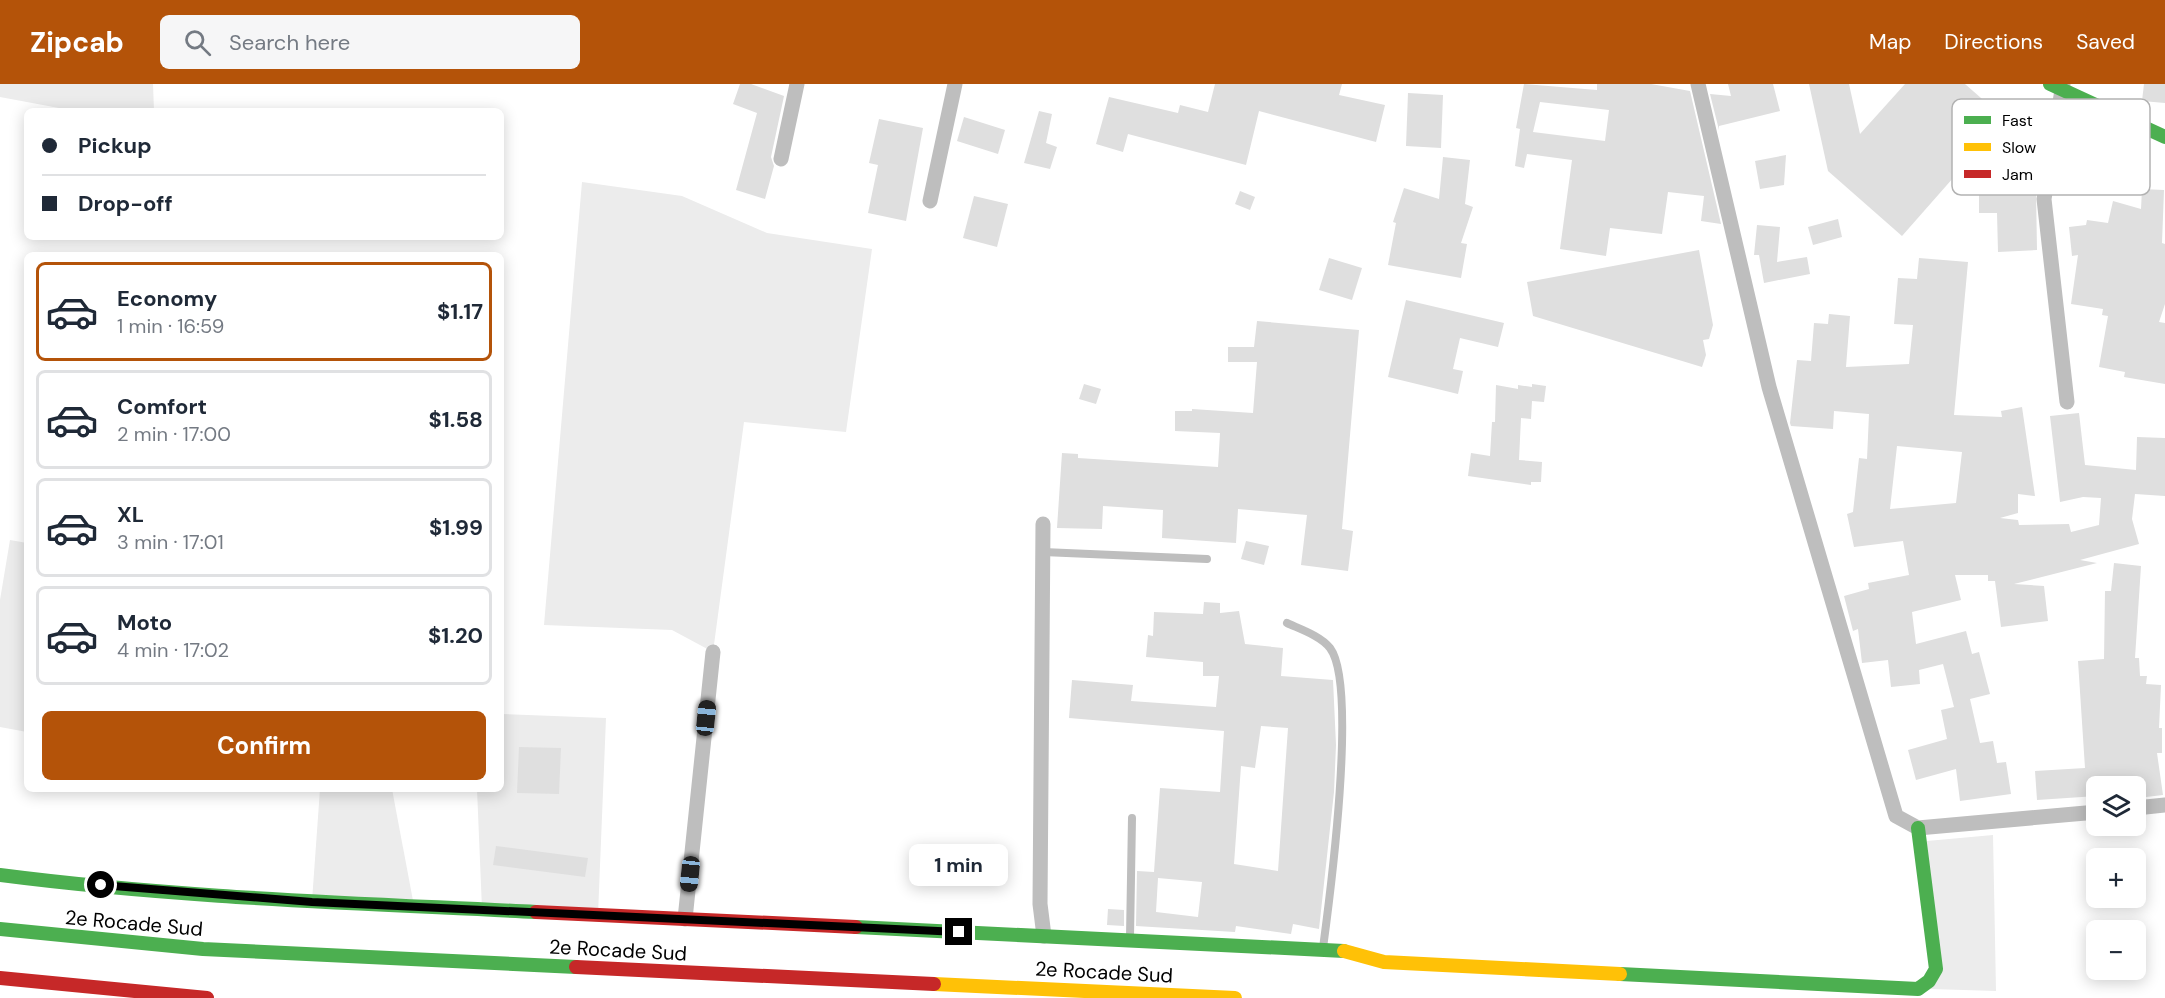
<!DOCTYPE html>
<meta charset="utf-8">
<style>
body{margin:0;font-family:"DM Sans",sans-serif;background:#f6f6f7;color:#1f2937;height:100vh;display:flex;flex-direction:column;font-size:22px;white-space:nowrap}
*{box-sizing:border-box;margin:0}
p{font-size:20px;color:#747a83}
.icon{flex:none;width:33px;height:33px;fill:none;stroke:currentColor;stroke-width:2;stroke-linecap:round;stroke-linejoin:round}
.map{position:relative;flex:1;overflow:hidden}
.sheet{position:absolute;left:24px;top:168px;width:480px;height:540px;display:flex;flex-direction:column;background:#fff;border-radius:9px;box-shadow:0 3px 15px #0003}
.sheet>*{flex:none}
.top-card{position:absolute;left:24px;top:24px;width:480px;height:132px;border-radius:9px;box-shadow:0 3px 15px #0003;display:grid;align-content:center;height:132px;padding:0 18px;background:#fff}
.buttons{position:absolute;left:2086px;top:692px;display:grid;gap:12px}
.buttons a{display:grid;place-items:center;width:60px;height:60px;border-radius:9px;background:#fff;box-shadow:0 3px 15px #0003;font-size:30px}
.end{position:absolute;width:27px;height:27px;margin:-14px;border:8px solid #000;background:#fff;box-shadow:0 0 0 3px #fff}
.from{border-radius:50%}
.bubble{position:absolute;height:42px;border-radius:9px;background:#fff;box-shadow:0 3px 15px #0003;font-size:20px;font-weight:700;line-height:42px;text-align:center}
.car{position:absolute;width:18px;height:36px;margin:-18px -9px;border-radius:8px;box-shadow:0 0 4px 2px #0007;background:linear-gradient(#222 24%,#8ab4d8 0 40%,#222 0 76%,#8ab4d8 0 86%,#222 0)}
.top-card b{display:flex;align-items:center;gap:21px;height:57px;font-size:22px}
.top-card b+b{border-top:2px solid #e0e1e3}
.top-card i{width:15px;height:15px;background:#1f2937}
ul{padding:10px 0 0;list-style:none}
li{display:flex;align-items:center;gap:18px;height:99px;margin:0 12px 9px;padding:0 6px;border:3px solid #e0e1e3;border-radius:9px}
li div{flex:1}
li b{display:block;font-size:22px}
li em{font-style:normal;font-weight:700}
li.on{border-color:#b45309}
li>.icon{width:54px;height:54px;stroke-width:1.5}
.primary-button{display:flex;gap:12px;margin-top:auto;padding:12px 18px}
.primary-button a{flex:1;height:69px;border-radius:9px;background:#b45309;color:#fff;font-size:24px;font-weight:700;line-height:69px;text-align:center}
header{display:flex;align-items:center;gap:36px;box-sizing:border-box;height:84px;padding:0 30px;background:#b45309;color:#fff}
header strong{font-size:28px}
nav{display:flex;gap:33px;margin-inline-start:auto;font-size:21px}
.search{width:420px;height:54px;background:#f6f6f7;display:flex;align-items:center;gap:15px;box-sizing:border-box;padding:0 21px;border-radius:9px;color:#747a83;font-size:22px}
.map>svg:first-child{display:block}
.green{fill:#ececec}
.building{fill:#dfdfdf;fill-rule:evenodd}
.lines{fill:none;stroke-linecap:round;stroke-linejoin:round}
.lane{stroke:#bebebe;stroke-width:8}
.street{stroke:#bebebe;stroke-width:15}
.fast{stroke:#4caf50;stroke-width:14}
.slow{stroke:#ffc107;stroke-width:14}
.jam{stroke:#c62828;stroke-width:14}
.route{stroke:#000;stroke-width:8}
.labels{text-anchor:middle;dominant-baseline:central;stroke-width:6;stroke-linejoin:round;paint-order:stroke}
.street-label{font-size:20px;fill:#000;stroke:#fff}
.key{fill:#fff;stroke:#b2b2b2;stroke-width:1.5}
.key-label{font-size:16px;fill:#000}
</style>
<header>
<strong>Zipcab</strong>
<div class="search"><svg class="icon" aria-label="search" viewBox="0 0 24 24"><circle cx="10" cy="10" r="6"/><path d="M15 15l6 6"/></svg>Search here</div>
<nav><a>Map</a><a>Directions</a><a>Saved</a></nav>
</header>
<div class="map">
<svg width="2165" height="914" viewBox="0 0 2165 914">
<rect width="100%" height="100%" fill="#fff"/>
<!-- green -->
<g class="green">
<polygon points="0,0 153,0 154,27 75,27 0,13"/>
<polygon points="582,98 682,112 767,149 872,165 846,348 744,338 713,568 672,546 544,541"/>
<polygon points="10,456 27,459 27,648 0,643 0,516"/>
<polygon points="501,630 606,634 598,831 482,825 477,705 501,705"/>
<polygon points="320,705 392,705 414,822 312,817"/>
<polygon points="1993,751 1996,907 1931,905 1927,757"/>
</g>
<!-- building -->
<g class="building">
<polygon points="740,0 751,0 784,12 771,73 774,82 765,115 736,106 757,29 733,20"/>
<polygon points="1215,0 1342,0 1339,11 1385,21 1376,58 1259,27 1246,81 1128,50 1123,68 1096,60 1109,13 1178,29 1180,21 1208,28"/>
<path d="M1524 0 1597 6V0H1651L1690 7 1721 140 1701 137 1704 112 1668 108 1662 150 1610 144 1606 172 1560 165 1572 76 1527 70 1524 84 1515 82 1520 45 1516 44ZM1540 18 1609 26 1605 57 1533 48Z"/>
<polygon points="1728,0 1773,0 1780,27 1719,42 1719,46 1710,10 1731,12"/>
<polygon points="1809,0 1849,0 1860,50 1905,0 1965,0 2005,35 1902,152 1828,87"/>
<polygon points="2144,0 2165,0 2165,19 2142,17"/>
<polygon points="1408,9 1443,11 1441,64 1406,62"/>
<polygon points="1039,27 1052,30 1046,59 1057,63 1050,85 1024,79"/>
<polygon points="964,33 1005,46 998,70 957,57"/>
<polygon points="879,35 923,44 906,137 868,129 878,81 869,79"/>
<polygon points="1786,71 1784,101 1760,105 1755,77"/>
<polygon points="1443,73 1470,76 1465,120 1473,123 1461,159 1467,160 1461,194 1388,181 1396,139 1393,138 1404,104 1439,115"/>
<polygon points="2142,105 2164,106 2162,159 2165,160 2165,220 2159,238 2165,239 2165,300 2124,293 2125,288 2099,283 2108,232 2102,231 2103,225 2071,220 2078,171 2072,172 2069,143 2086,141 2087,136 2108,139 2113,117 2141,125"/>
<polygon points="1997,106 2036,107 2037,166 1998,168 1997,129 1979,129 1979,110 1997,110"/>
<polygon points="1240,107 1255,113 1250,126 1235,120"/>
<polygon points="974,112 1008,120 997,163 963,154"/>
<polygon points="1838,135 1842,153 1813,161 1808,143"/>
<polygon points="1757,141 1780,143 1777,178 1807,173 1810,190 1764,199 1759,171 1754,171"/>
<polygon points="1699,166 1713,241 1709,255 1703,256 1706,271 1702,283 1533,232 1527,198"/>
<polygon points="1329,174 1362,184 1352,216 1319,206"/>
<path d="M1919 174 1968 178 1954 331 2002 333 2001 327 2022 323 2035 412 2018 410V429L2000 434 2018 436 2019 441 2069 440 2071 448 2099 441 2101 414 2083 413 2060 418 2050 332 2079 329 2085 381 2136 386 2137 353 2165 354V412L2135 410 2132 435 2139 460 2080 476 2097 479 2014 500 2044 502 2048 537 2001 543 1995 497H1988V491H1955L1961 516 1912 528 1916 560 1966 547 1972 570 1979 568 1990 610 1970 615 1980 659 1993 657 1997 679 2006 678 2011 710 1960 717 1956 685 1916 696 1908 666 1947 655 1941 626 1954 623 1943 580 1919 586 1920 600 1891 603 1888 576 1862 579 1858 545 1853 547 1844 512 1869 505 1868 499 1909 491 1903 457 1854 463 1847 430 1853 428 1859 374 1867 375 1869 330 1834 327 1833 345 1791 342 1790 339 1797 276 1811 277 1814 239 1828 240 1829 230 1850 232 1846 283 1909 280 1913 241 1894 240 1898 194 1917 195ZM1897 362 1962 368 1956 419 1890 425Z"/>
<polygon points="1406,216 1504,239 1498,263 1460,254 1453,285 1463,287 1458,310 1388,293"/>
<polygon points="1257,237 1359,246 1342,445 1353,447 1348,487 1301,481 1307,431 1238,425 1236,459 1162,454 1163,426 1103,422 1102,445 1057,444 1062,369 1078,370 1078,374 1218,383 1220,349 1175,347 1175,327 1192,327 1192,325 1253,329 1257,278 1228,278 1228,263 1254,263"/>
<polygon points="1084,300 1101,305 1096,320 1079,315"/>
<polygon points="1532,300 1546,302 1544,318 1532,317 1531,335 1521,334 1519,376 1542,378 1541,398 1531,398 1531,401 1468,392 1471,369 1490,372 1492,338 1495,338 1496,301 1518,305 1518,301 1532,303"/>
<polygon points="1246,457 1269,462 1264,481 1241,475"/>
<polygon points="2114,479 2141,482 2135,574 2139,574 2140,592 2147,592 2146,600 2161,601 2159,644 2162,644 2162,669 2157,669 2163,711 2146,713 2144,702 2097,702 2097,712 2037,716 2035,687 2085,684 2078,577 2104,575 2105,507 2111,507"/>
<path d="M1204 518 1220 519V529L1239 527 1245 560 1283 564 1281 592 1333 596 1336 661 1334 708 1319 845 1293 840 1291 850 1236 842 1235 848 1136 842 1137 787 1154 788 1160 704 1220 708 1224 647 1069 634 1072 596 1133 601 1131 617 1216 623 1219 592H1203V578L1146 573 1148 551 1153 552 1154 528 1203 530ZM1261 642 1288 644 1278 787 1234 780 1241 682 1255 684ZM1158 794 1202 798 1198 833 1156 828Z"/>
<polygon points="519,663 561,664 559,710 517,709"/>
<polygon points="496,762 588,774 585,793 493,781"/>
<polygon points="1108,825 1124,826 1124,842 1107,841"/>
</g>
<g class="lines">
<!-- lane -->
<g class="lane">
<polyline points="1043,468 1207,475"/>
<path d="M1287 539C1300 545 1321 552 1330 564 1358 601 1330 812 1323 864"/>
<polyline points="1130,853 1132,734"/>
</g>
<!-- street -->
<g class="street">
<polyline points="1698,0 1769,303 1896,732 1918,744 2097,728"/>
<polyline points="2063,0 2044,115 2067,318"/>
<polyline points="781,75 797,0"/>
<polyline points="930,117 955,0"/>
<polyline points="1043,440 1040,820 1044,852"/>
<polyline points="2136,724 2165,721"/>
<polyline points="685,835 713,568"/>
</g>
<!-- fast -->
<g class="fast">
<polyline points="2050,0 2165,53"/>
<path d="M0 791C177 814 357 819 536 828"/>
<polyline points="856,843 1344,867"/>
<polyline points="0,845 203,865 576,883"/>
<polyline points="1620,890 1918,905 1929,897 1936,885 1918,744"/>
</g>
<!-- slow -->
<g class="slow">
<polyline points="1344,867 1384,878 1620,890"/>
<polyline points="934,900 1235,914"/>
</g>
<!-- jam -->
<g class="jam">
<polyline points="536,828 856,843"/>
<polyline points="576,883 934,900"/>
<polyline points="0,894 207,914"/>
</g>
</g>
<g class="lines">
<!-- route -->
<polyline class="route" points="101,801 312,818 959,848"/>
</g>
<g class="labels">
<!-- street labels -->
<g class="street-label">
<text transform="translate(134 839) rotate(5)">2e Rocade Sud</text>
<text transform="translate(618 866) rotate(3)">2e Rocade Sud</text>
<text transform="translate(1104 888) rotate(3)">2e Rocade Sud</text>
</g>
</g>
<!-- legend -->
<rect x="1952" y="15" width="198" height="96" rx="9" class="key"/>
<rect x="1964" y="32" width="27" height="8" fill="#4caf50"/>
<rect x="1964" y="59" width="27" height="8" fill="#ffc107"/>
<rect x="1964" y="86" width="27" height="8" fill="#c62828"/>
<g class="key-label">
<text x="2002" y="42">Fast</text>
<text x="2002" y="69">Slow</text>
<text x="2002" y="96">Jam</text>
</g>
</svg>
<div class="buttons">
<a><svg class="icon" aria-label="layers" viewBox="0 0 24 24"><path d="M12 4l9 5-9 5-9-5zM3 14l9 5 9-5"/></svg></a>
<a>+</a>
<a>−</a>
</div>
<i class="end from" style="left:101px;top:801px"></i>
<i class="end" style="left:959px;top:848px"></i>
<div class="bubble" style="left:909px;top:760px;width:99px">1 min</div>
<i class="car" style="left:706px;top:634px;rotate:6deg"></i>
<i class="car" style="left:690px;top:790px;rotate:186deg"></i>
<div class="top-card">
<b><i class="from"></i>Pickup</b>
<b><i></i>Drop-off</b>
</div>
<section class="sheet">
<ul>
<li class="on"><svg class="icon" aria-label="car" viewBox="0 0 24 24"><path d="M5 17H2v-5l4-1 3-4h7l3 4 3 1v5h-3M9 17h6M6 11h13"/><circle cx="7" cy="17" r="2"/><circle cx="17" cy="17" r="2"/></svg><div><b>Economy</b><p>1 min · 16:59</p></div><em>$1.17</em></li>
<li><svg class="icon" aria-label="car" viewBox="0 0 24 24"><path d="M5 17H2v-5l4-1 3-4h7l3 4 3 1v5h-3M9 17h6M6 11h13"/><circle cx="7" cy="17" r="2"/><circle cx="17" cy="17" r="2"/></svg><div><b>Comfort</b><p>2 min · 17:00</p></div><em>$1.58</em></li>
<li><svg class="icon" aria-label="car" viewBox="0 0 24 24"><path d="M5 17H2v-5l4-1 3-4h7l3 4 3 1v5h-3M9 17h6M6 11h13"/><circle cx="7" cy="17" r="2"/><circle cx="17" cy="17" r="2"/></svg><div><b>XL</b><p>3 min · 17:01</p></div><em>$1.99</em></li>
<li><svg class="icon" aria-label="car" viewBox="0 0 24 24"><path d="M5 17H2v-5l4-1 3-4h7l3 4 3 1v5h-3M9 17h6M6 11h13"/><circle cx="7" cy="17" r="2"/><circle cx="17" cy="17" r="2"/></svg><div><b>Moto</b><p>4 min · 17:02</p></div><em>$1.20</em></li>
</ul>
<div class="primary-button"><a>Confirm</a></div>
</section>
</div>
